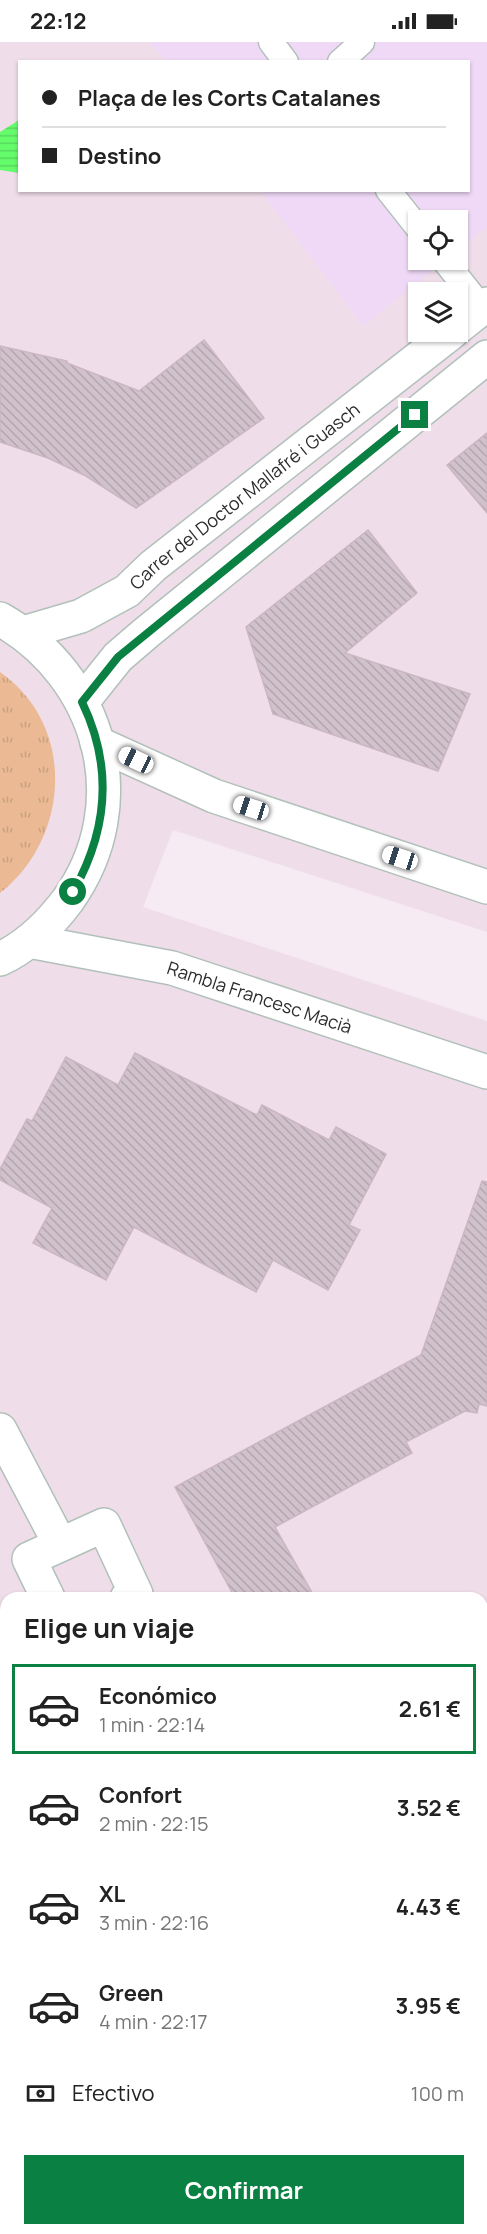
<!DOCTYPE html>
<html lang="es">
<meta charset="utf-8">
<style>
body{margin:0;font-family:Manrope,sans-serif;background:#f6f6f6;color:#222;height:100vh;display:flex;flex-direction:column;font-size:22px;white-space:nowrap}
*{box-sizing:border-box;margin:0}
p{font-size:20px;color:#767676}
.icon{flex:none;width:33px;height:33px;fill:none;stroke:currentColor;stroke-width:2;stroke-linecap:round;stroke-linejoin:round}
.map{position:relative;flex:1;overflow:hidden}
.panel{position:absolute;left:0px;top:1550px;width:488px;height:644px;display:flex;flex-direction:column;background:#fff;border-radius:18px 18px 0 0;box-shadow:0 2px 4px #0004}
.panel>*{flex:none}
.top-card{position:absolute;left:18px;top:18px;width:452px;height:132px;border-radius:0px;box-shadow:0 2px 4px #0004;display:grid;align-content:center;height:132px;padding:0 24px;background:#fff}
.tools{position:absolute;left:408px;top:168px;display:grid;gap:12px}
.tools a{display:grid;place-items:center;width:60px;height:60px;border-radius:0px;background:#fff;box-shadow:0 2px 4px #0004;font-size:30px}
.end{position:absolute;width:27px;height:27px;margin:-14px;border:8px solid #0b8043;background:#fff;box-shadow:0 0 0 3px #fff}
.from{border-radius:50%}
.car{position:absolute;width:18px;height:36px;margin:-18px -9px;border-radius:8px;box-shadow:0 0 4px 2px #0007;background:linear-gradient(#fff 24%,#345 0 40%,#fff 0 76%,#345 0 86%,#fff 0)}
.top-card b{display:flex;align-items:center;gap:21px;height:57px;font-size:22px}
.top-card b+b{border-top:2px solid #e0e0e0}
.top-card i{width:15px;height:15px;background:#222}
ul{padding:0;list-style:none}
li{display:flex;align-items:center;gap:18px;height:90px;margin:0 12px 9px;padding:0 12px;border:3px solid transparent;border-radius:0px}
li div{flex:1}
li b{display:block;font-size:22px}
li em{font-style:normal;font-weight:700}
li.active{border-color:#0b8043}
li>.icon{width:54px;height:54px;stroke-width:1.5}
h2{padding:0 24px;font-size:27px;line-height:72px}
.pay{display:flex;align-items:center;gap:15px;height:66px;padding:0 24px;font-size:22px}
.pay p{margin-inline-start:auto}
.cta{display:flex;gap:12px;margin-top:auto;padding:12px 24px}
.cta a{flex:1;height:69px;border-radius:0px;background:#0b8043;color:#fff;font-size:24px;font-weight:700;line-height:69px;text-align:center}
.status{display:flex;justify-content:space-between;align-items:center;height:42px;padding:0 30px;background:#fff;direction:ltr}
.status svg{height:16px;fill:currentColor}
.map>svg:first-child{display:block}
.education{fill:#f2cbe0}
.medical{fill:#efd9f6}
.grass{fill:url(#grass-tufts)}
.pitch{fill:#f3a38e}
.plaza{fill:#f6ebf2}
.water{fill:url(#water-rules)}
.building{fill:url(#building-back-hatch);stroke:#cbb6c2;stroke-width:1.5}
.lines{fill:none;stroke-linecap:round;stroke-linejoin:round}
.service-casing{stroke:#b1c1ba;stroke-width:27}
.minor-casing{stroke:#b1c1ba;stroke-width:36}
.tertiary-casing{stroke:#b1c1ba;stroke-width:36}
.service{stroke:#fff;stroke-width:24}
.minor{stroke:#fff;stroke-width:33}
.tertiary{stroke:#fff;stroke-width:33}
.route{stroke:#0b8043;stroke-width:8}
.labels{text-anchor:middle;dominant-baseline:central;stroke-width:6;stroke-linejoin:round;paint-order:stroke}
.street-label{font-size:18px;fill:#2c2c2c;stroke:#fff}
</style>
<div class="status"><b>22:12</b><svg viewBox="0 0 49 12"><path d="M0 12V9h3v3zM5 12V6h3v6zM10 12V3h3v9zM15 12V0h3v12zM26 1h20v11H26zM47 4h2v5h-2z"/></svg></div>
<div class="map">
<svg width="487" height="2192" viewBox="0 0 487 2192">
<defs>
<pattern id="grass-tufts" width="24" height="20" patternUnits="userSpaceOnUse" patternTransform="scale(1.5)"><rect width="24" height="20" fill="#ebba94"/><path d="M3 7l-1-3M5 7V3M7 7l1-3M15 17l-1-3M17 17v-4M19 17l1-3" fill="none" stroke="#caa080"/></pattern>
<pattern id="water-rules" width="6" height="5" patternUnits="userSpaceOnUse" patternTransform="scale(1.5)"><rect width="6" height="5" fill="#65fc6c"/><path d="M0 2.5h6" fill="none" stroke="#58d85e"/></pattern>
<pattern id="building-back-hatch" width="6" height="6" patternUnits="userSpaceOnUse" patternTransform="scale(1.5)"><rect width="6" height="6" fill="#d1c1cb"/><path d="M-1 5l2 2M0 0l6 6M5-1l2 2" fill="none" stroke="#b4a6ae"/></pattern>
</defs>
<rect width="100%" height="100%" fill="#efdde9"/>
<!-- education -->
<polygon class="education" points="487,1628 487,2192 345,2192 342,2187 482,2187 482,1631"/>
<!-- medical -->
<polygon class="medical" points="150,0 487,0 487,185 458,208 458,178 418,178 418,218 446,218 363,284 261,149 468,148 468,20 165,19"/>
<!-- grass -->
<g class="grass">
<path d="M0 630C77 684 70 796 0 851Z"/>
<polygon points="487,1628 487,1771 482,1761 482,1631"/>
<polygon points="0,1932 6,1941 6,2187 167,2187 171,2192 0,2192"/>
</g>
<!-- pitch -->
<g class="pitch">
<polygon points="482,1853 487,1864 487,1954 482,1957"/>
<polygon points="487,1995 487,2117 482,2120 482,1998"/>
</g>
<!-- plaza -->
<polygon class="plaza" points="173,788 487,890 487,979 143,865"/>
<!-- water -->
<polygon class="water" points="19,78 19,131 0,128 0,90"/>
<!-- building -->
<g class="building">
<polygon points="204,298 264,376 136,466 86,434 48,416 0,400 0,304 67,319 67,321 139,349"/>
<polygon points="487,391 487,471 447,423"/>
<polygon points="368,488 417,551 345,611 470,652 438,729 273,672 246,585"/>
<polygon points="135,1011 257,1073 262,1063 329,1098 336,1085 386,1112 349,1183 360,1188 328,1248 273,1218 256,1250 134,1185 106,1238 33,1201 52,1166 0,1138 0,1127 27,1077 32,1079 66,1015 118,1043"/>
<polygon points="482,1139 487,1140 487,1364 479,1362 477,1371 465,1369 406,1400 412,1411 275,1485 315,1556 235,1556 175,1445 421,1313"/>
</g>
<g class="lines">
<defs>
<g id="service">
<polyline points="271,0 286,20"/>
<polyline points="340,20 362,0"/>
<polyline points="388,148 418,186"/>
<polyline points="444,218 482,266"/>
</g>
<g id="minor">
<polyline points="97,701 214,754 487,845"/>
<path id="s1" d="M29 899 172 926 487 1030"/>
<polyline points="0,1388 60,1502"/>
<polyline points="48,1556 29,1517 104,1483 136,1552 127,1556"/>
</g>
<g id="tertiary">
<polyline points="458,285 487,262"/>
<path d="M0 577C101 634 137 761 68 858 50 882 28 904 0 917"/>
<path id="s2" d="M23 591 81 574 127 549 153 524 452 290"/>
<polyline points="82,660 118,615 146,591 487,315"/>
</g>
</defs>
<!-- service casing -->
<use href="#service" class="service-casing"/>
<!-- minor casing -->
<use href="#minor" class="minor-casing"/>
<!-- tertiary casing -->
<use href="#tertiary" class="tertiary-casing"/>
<!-- service -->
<use href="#service" class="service"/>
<!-- minor -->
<use href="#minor" class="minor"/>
<!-- tertiary -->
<use href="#tertiary" class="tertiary"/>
</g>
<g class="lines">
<!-- route -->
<path class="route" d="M73 850C108 788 113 724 82 660L118 615 415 373"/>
</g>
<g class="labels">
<!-- street labels -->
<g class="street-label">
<text stroke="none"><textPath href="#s2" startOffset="264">Carrer del Doctor Mallafré i Guasch</textPath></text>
<text stroke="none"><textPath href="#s1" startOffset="238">Rambla Francesc Macià</textPath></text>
</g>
</g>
</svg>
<div class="tools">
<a><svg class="icon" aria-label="locate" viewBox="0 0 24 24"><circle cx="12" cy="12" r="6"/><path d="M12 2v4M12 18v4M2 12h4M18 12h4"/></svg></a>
<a><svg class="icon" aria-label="layers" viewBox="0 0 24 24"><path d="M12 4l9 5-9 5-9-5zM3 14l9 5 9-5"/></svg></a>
</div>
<i class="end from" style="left:73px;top:850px"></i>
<i class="end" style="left:415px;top:373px"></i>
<i class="car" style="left:136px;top:718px;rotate:295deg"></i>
<i class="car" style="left:251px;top:766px;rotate:288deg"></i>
<i class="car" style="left:400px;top:816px;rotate:288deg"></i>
<div class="top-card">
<b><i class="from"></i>Plaça de les Corts Catalanes</b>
<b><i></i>Destino</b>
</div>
<section class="panel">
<h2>Elige un viaje</h2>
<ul>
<li class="active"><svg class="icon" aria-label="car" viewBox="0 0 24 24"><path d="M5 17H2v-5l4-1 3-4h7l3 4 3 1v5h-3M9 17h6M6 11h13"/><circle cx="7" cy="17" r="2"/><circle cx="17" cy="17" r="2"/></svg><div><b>Económico</b><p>1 min · 22:14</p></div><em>2.61 €</em></li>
<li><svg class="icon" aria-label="car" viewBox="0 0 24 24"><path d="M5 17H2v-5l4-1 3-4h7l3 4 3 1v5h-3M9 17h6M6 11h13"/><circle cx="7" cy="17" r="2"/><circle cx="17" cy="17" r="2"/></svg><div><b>Confort</b><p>2 min · 22:15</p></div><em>3.52 €</em></li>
<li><svg class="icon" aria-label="car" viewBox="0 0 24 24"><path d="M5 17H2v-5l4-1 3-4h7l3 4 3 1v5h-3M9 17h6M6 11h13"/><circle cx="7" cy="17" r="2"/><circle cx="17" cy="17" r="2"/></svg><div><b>XL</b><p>3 min · 22:16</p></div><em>4.43 €</em></li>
<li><svg class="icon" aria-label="car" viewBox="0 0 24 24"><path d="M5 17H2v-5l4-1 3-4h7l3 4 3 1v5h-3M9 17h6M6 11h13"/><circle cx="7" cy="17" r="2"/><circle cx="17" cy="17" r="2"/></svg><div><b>Green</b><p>4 min · 22:17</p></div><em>3.95 €</em></li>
</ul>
<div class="pay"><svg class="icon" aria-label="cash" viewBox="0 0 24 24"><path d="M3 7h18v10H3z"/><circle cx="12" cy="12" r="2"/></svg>Efectivo<p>100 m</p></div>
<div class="cta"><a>Confirmar</a></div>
</section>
</div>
